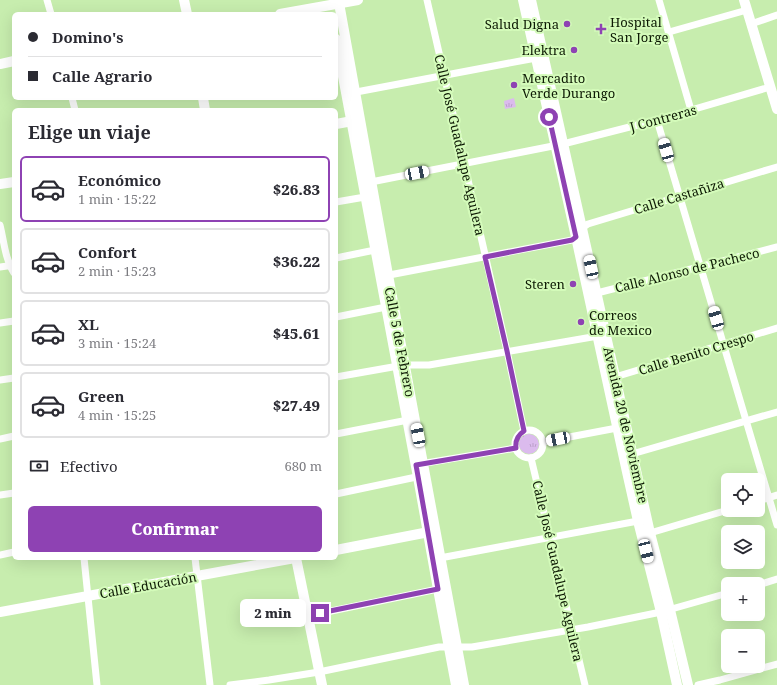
<!DOCTYPE html>
<html lang="es">
<meta charset="utf-8">
<style>
body{margin:0;font-family:"Noto Serif",serif;background:#f7f7f7;color:#2b2b33;height:100vh;display:flex;flex-direction:column;font-size:15px;white-space:nowrap}
*{box-sizing:border-box;margin:0}
p{font-size:13px;color:#7c7c81}
.icon{flex:none;width:22px;height:22px;fill:none;stroke:currentColor;stroke-width:2;stroke-linecap:round;stroke-linejoin:round}
.map{position:relative;flex:1;overflow:hidden}
.drawer{position:absolute;left:12px;top:108px;width:326px;height:452px;display:flex;flex-direction:column;background:#fff;border-radius:6px;box-shadow:0 4px 16px #0002}
.drawer>*{flex:none}
.banner{position:absolute;left:12px;top:12px;width:326px;height:88px;border-radius:6px;box-shadow:0 4px 16px #0002;display:grid;align-content:center;height:88px;padding:0 16px;background:#fff}
.tools{position:absolute;left:721px;top:473px;display:grid;gap:8px}
.tools a{display:grid;place-items:center;width:44px;height:44px;border-radius:6px;background:#fff;box-shadow:0 4px 16px #0002;font-size:20px}
.end{position:absolute;width:18px;height:18px;margin:-9px;border:5px solid #8e42b3;background:#fff;box-shadow:0 0 0 2px #fff}
.from{border-radius:50%}
.bubble{position:absolute;height:28px;border-radius:6px;background:#fff;box-shadow:0 4px 16px #0002;font-size:13px;font-weight:800;line-height:28px;text-align:center}
.car{position:absolute;width:12px;height:24px;margin:-12px -6px;border-radius:5px;box-shadow:0 0 3px 1px #0007;background:linear-gradient(#fff 24%,#345 0 40%,#fff 0 76%,#345 0 86%,#fff 0)}
.banner b{display:flex;align-items:center;gap:14px;height:38px;font-size:15px}
.banner b+b{border-top:1px solid #e1e1e2}
.banner i{width:10px;height:10px;background:#2b2b33}
ul{padding:0;list-style:none}
li{display:flex;align-items:center;gap:12px;height:66px;margin:0 8px 6px;padding:0 8px;border:2px solid #e1e1e2;border-radius:6px}
li div{flex:1}
li b{display:block;font-size:15px}
li em{font-style:normal;font-weight:800}
li.current{border-color:#8e42b3}
li>.icon{width:36px;height:36px;stroke-width:1.5}
h2{padding:0 16px;font-size:18px;line-height:48px}
.pay{display:flex;align-items:center;gap:10px;height:44px;padding:0 16px;font-size:15px}
.pay p{margin-inline-start:auto}
.cta{display:flex;gap:8px;margin-top:auto;padding:8px 16px}
.cta a{flex:1;height:46px;border-radius:6px;background:#8e42b3;color:#fff;font-size:16px;font-weight:800;line-height:46px;text-align:center}
.map>svg:first-child{display:block}
.grass{fill:url(#grass-tufts)}
.lines{fill:none;stroke-linecap:round;stroke-linejoin:round}
.street{stroke:#fff;stroke-width:7}
.secondary{stroke:#fff;stroke-width:10}
.route{stroke:#8e42b3;stroke-width:5}
.poi-dot{fill:#8e42b3;stroke:#d4fbba;stroke-width:1.5}
.labels{text-anchor:middle;dominant-baseline:central;stroke-width:4;stroke-linejoin:round;paint-order:stroke}
.poi-label{font-size:13px;fill:#0c1903;stroke:#d4fbba;text-anchor:start}
.street-label{font-size:13px;fill:#0c1903;stroke:#d4fbba}
</style>
<div class="map">
<svg width="777" height="685" viewBox="0 0 777 685">
<defs>
<pattern id="grass-tufts" width="24" height="20" patternUnits="userSpaceOnUse"><rect width="24" height="20" fill="#dbbbed"/><path d="M3 7l-1-3M5 7V3M7 7l1-3M15 17l-1-3M17 17v-4M19 17l1-3" fill="none" stroke="#bba0ca"/></pattern>
</defs>
<rect width="100%" height="100%" fill="#c7edae"/>
<!-- grass -->
<g class="grass">
<polygon points="514,98 516,107 505,109 504,101"/>
<circle cx="529" cy="444" r="10"/>
</g>
<g class="lines">
<!-- street -->
<g class="street">
<polyline points="47,0 51,14"/>
<polyline points="427,0 507,351 524,431"/>
<polyline points="659,0 691,110"/>
<polyline points="751,24 777,15"/>
<polyline points="669,32 747,10"/>
<polyline points="351,93 536,58"/>
<polyline points="72,98 75,110"/>
<polyline points="657,120 777,525"/>
<polyline points="371,182 563,144 657,120 770,87"/>
<polyline points="336,202 365,197"/>
<path d="M0 225C4 241 5 259 14 273"/>
<polyline points="336,258 375,250"/>
<polyline points="0,267 14,265"/>
<path d="M384 276 572 240C579 235 581 227 588 224L777 167"/>
<polyline points="597,293 777,247"/>
<polyline points="336,317 386,307"/>
<polyline points="0,323 14,321"/>
<polyline points="336,377 404,365 429,365 598,336"/>
<polyline points="615,377 777,328"/>
<polyline points="0,380 14,378"/>
<circle cx="529" cy="444" r="14"/>
<polyline points="336,434 408,420"/>
<polyline points="0,439 14,436"/>
<polyline points="543,442 617,428"/>
<polyline points="632,454 777,412"/>
<polyline points="531,458 585,685"/>
<polyline points="420,464 516,448"/>
<polyline points="336,494 421,476"/>
<polyline points="0,495 14,493"/>
<polyline points="758,501 777,495"/>
<polyline points="650,533 728,510"/>
<polyline points="0,555 14,552"/>
<polyline points="84,558 97,685"/>
<polyline points="195,558 210,685"/>
<polyline points="440,558 638,521"/>
<polyline points="758,585 777,579"/>
<polyline points="307,616 438,589"/>
<polyline points="230,685 269,680 319,672 439,647 472,647 588,627 661,612 728,593"/>
<polyline points="698,685 720,680 777,664"/>
</g>
<!-- secondary -->
<g class="secondary">
<polyline points="184,0 187,14"/>
<polyline points="337,0 339,3 388,275 464,685"/>
<polyline points="523,0 576,237 627,472 638,521 661,612 677,685"/>
<polyline points="531,0 650,533 670,610 688,685"/>
<polyline points="744,0 777,109"/>
<polyline points="280,14 358,0"/>
<polyline points="336,39 418,477 438,589 456,685"/>
<polyline points="0,64 14,61"/>
<polyline points="203,98 205,110"/>
<polyline points="336,124 358,120"/>
<polyline points="0,184 14,182"/>
<polyline points="336,550 434,531"/>
<polyline points="296,558 322,685"/>
<polyline points="0,612 295,558"/>
</g>
</g>
<g class="lines">
<!-- route -->
<path class="route" d="M320 613 438 589 416 465 516 448C515 440 518 435 524 431L507 351 485 257 567 241 572 240 576 237 549 117"/>
</g>
<!-- markers -->
<g class="poi-dot">
<circle cx="567" cy="24" r="4"/>
<path d="M599 23h4v4h4v4h-4v4h-4v-4h-4v-4h4z"/>
<circle cx="574" cy="50" r="4"/>
<circle cx="514" cy="85" r="4"/>
<circle cx="573" cy="284" r="4"/>
<circle cx="581" cy="322" r="4"/>
</g>
<g class="labels">
<!-- poi labels -->
<g class="poi-label">
<text x="610" y="22">Hospital<tspan x="610" dy="15">San Jorge</tspan></text>
<text x="559" y="24" text-anchor="end">Salud Digna</text>
<text x="566" y="50" text-anchor="end">Elektra</text>
<text x="522" y="78">Mercadito<tspan x="522" dy="15">Verde Durango</tspan></text>
<text x="565" y="284" text-anchor="end">Steren</text>
<text x="589" y="315">Correos<tspan x="589" dy="15">de Mexico</tspan></text>
</g>
<!-- street labels -->
<g class="street-label">
<text transform="translate(663 118) rotate(-15)">J Contreras</text>
<text transform="translate(460 145) rotate(77)">Calle José Guadalupe Aguilera</text>
<text transform="translate(679 196) rotate(-17)">Calle Castañiza</text>
<text transform="translate(687 270) rotate(-14)">Calle Alonso de Pacheco</text>
<text transform="translate(400 342) rotate(79)">Calle 5 de Febrero</text>
<text transform="translate(696 353) rotate(-17)">Calle Benito Crespo</text>
<text transform="translate(626 425) rotate(77)">Avenida 20 de Noviembre</text>
<text transform="translate(558 571) rotate(77)">Calle José Guadalupe Aguilera</text>
<text transform="translate(148 585) rotate(-10)">Calle Educación</text>
</g>
</g>
</svg>
<div class="tools">
<a><svg class="icon" aria-label="locate" viewBox="0 0 24 24"><circle cx="12" cy="12" r="6"/><path d="M12 2v4M12 18v4M2 12h4M18 12h4"/></svg></a>
<a><svg class="icon" aria-label="layers" viewBox="0 0 24 24"><path d="M12 4l9 5-9 5-9-5zM3 14l9 5 9-5"/></svg></a>
<a>+</a>
<a>−</a>
</div>
<i class="end from" style="left:549px;top:117px"></i>
<i class="end" style="left:320px;top:613px"></i>
<div class="bubble" style="left:240px;top:599px;width:66px">2 min</div>
<i class="car" style="left:666px;top:150px;rotate:344deg"></i>
<i class="car" style="left:417px;top:173px;rotate:79deg"></i>
<i class="car" style="left:591px;top:267px;rotate:348deg"></i>
<i class="car" style="left:716px;top:318px;rotate:344deg"></i>
<i class="car" style="left:418px;top:435px;rotate:349deg"></i>
<i class="car" style="left:558px;top:439px;rotate:259deg"></i>
<i class="car" style="left:646px;top:551px;rotate:166deg"></i>
<div class="banner">
<b><i class="from"></i>Domino's</b>
<b><i></i>Calle Agrario</b>
</div>
<section class="drawer">
<h2>Elige un viaje</h2>
<ul>
<li class="current"><svg class="icon" aria-label="car" viewBox="0 0 24 24"><path d="M5 17H2v-5l4-1 3-4h7l3 4 3 1v5h-3M9 17h6M6 11h13"/><circle cx="7" cy="17" r="2"/><circle cx="17" cy="17" r="2"/></svg><div><b>Económico</b><p>1 min · 15:22</p></div><em>$26.83</em></li>
<li><svg class="icon" aria-label="car" viewBox="0 0 24 24"><path d="M5 17H2v-5l4-1 3-4h7l3 4 3 1v5h-3M9 17h6M6 11h13"/><circle cx="7" cy="17" r="2"/><circle cx="17" cy="17" r="2"/></svg><div><b>Confort</b><p>2 min · 15:23</p></div><em>$36.22</em></li>
<li><svg class="icon" aria-label="car" viewBox="0 0 24 24"><path d="M5 17H2v-5l4-1 3-4h7l3 4 3 1v5h-3M9 17h6M6 11h13"/><circle cx="7" cy="17" r="2"/><circle cx="17" cy="17" r="2"/></svg><div><b>XL</b><p>3 min · 15:24</p></div><em>$45.61</em></li>
<li><svg class="icon" aria-label="car" viewBox="0 0 24 24"><path d="M5 17H2v-5l4-1 3-4h7l3 4 3 1v5h-3M9 17h6M6 11h13"/><circle cx="7" cy="17" r="2"/><circle cx="17" cy="17" r="2"/></svg><div><b>Green</b><p>4 min · 15:25</p></div><em>$27.49</em></li>
</ul>
<div class="pay"><svg class="icon" aria-label="cash" viewBox="0 0 24 24"><path d="M3 7h18v10H3z"/><circle cx="12" cy="12" r="2"/></svg>Efectivo<p>680 m</p></div>
<div class="cta"><a>Confirmar</a></div>
</section>
</div>
